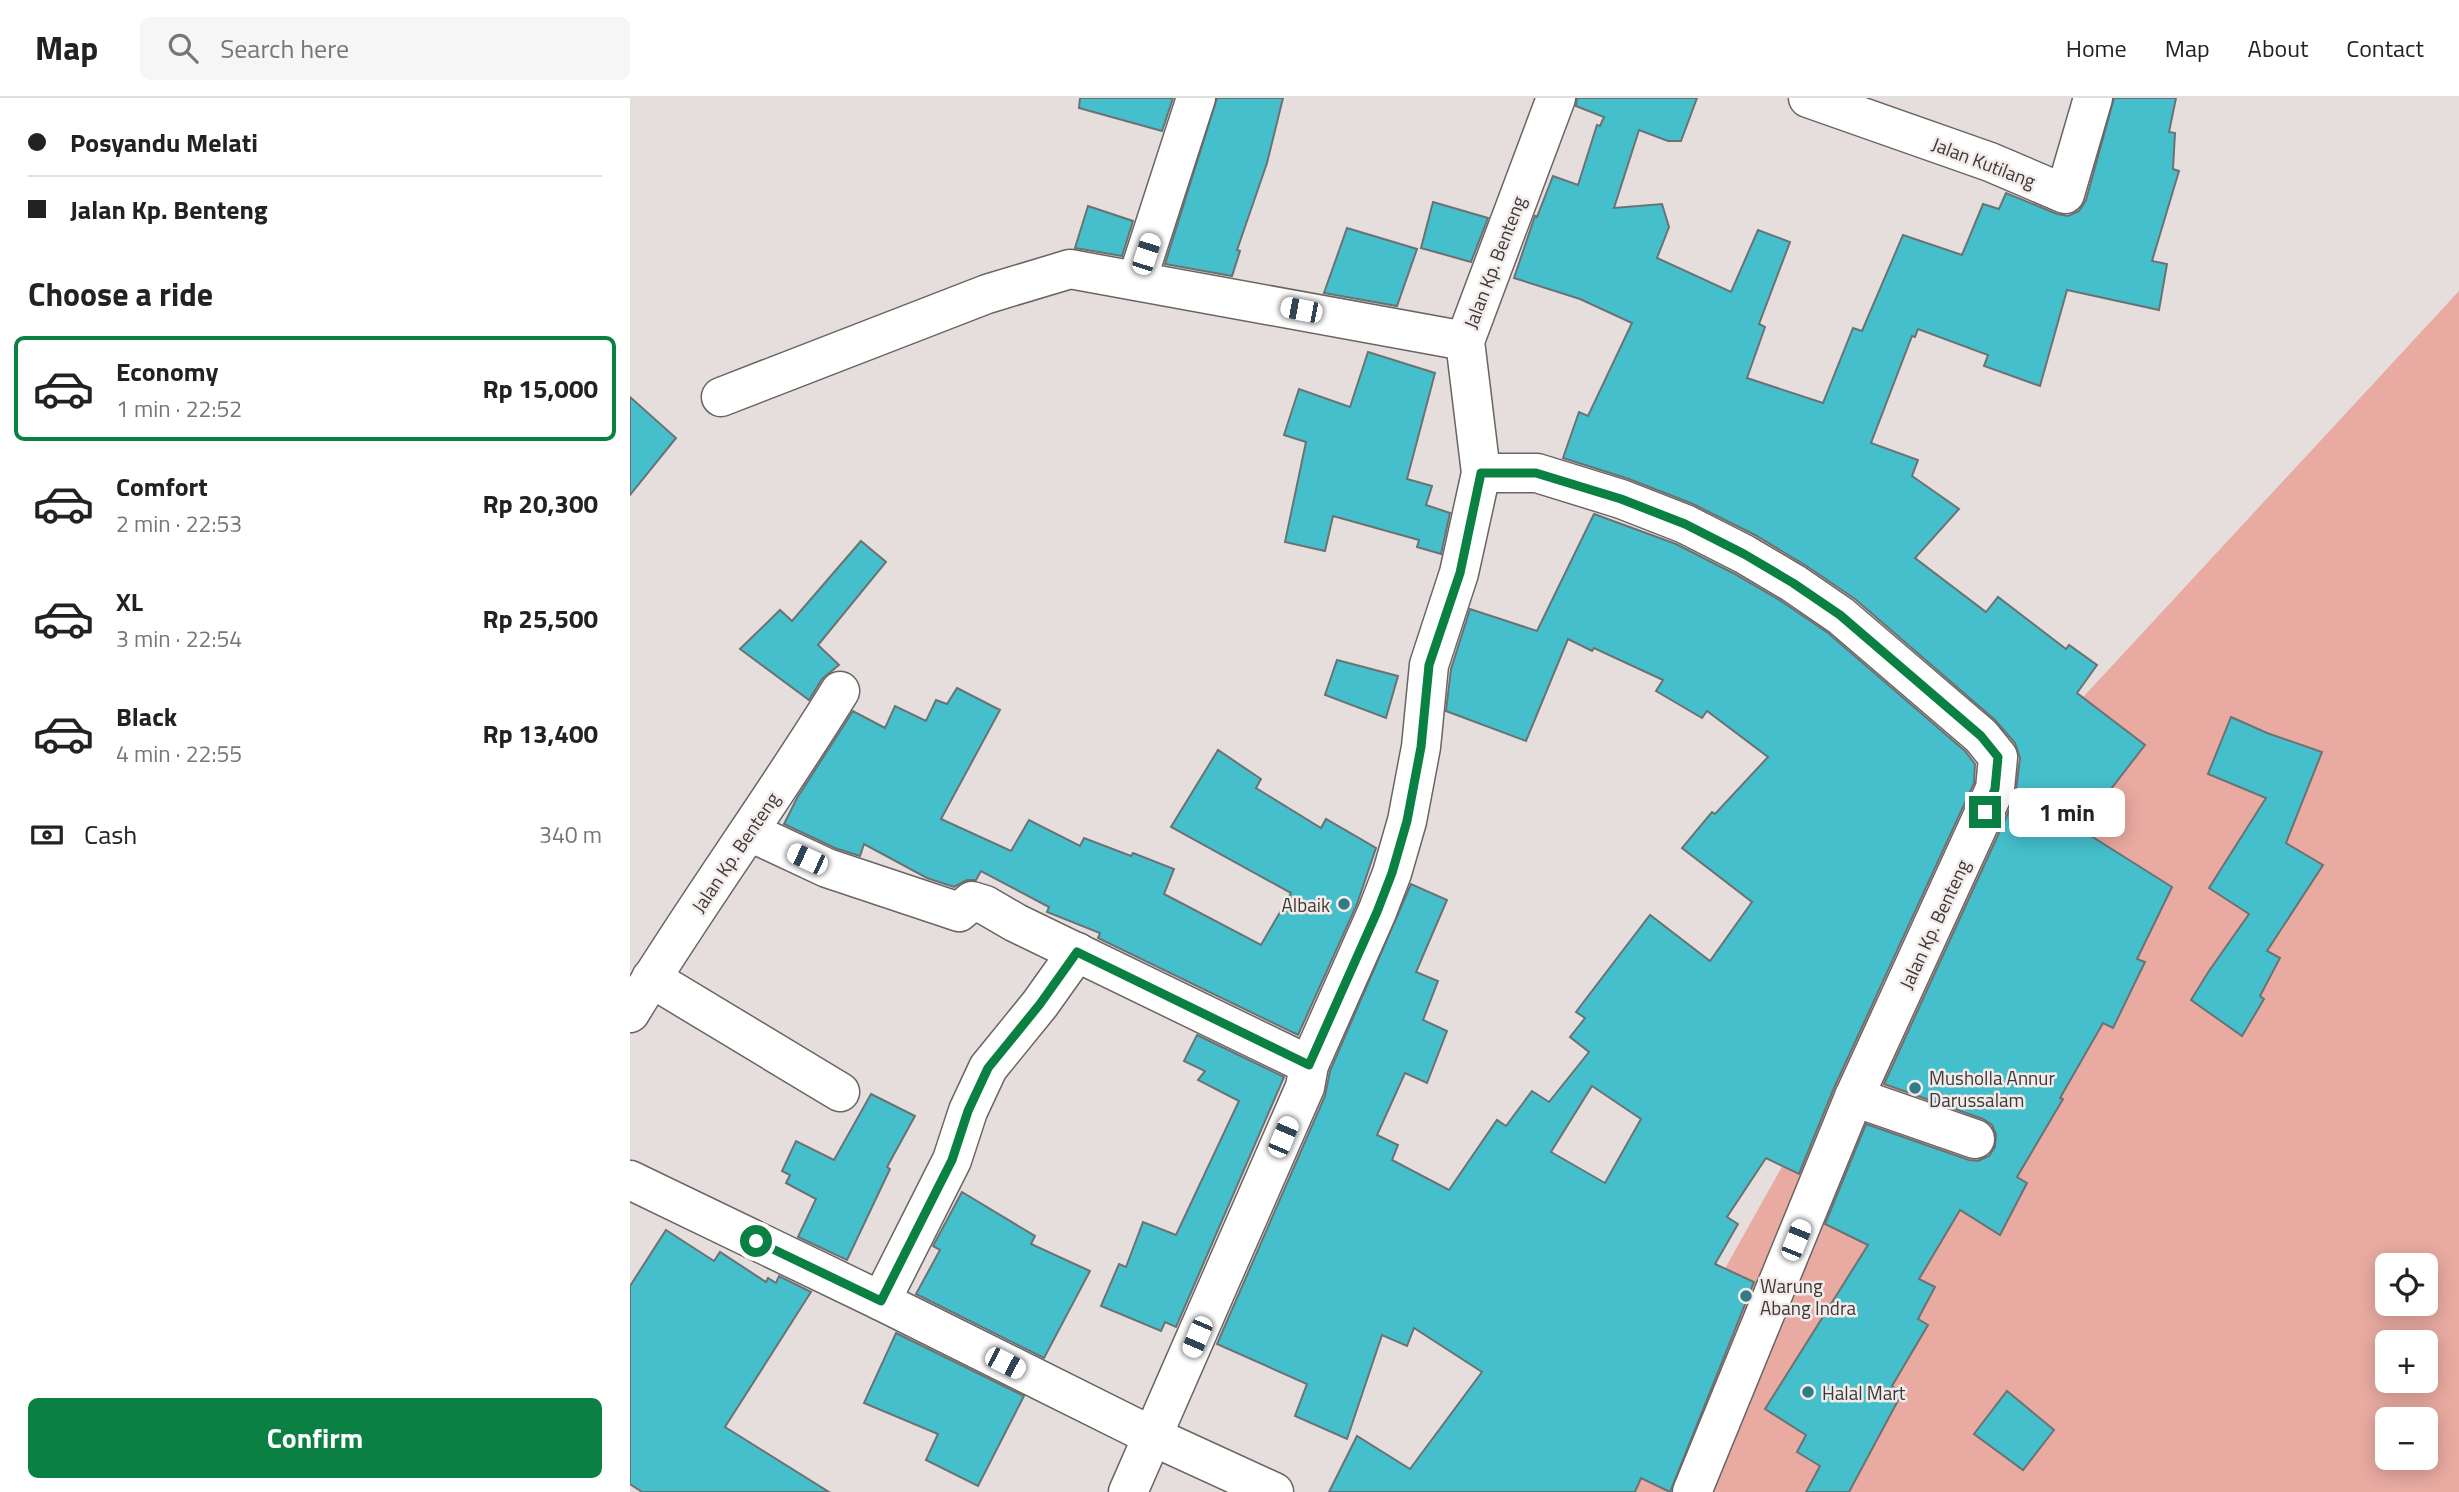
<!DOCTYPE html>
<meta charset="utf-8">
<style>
body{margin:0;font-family:"Titillium Web",sans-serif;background:#f6f6f6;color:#222;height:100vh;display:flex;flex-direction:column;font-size:26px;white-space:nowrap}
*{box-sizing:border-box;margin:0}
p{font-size:23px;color:#767676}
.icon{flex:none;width:38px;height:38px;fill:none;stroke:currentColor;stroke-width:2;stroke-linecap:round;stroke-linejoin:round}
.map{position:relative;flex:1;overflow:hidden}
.panel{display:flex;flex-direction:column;background:#fff;width:630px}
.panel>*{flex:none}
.top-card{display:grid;align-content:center;height:154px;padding:0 28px;background:#fff}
.fabs{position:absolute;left:1745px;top:1155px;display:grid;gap:14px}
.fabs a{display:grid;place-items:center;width:63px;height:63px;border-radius:10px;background:#fff;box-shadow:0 4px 18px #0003;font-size:35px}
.end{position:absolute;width:32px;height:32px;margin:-16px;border:9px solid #0b8043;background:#fff;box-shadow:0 0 0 4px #fff}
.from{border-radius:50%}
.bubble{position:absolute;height:49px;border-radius:10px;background:#fff;box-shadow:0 4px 18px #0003;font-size:23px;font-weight:700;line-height:49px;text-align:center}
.car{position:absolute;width:21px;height:42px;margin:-21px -10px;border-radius:9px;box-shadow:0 0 5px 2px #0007;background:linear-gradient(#fff 24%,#345 0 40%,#fff 0 76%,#345 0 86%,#fff 0)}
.top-card b{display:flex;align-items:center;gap:24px;height:66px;font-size:26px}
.top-card b+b{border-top:2px solid #e0e0e0}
.top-card i{width:18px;height:18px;background:#222}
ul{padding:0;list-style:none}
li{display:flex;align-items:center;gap:21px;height:105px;margin:0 14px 10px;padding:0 14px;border:4px solid transparent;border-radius:10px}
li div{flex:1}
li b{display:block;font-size:26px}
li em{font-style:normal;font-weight:700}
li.active{border-color:#0b8043}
li>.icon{width:63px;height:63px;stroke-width:1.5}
h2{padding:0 28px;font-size:32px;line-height:84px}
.pay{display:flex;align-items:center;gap:18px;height:77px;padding:0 28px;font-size:26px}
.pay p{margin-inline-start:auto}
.action{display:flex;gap:14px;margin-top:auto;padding:14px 28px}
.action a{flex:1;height:80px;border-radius:10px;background:#0b8043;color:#fff;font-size:28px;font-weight:700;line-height:80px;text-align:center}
header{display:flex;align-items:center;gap:42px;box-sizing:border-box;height:98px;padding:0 35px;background:#fff;border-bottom:2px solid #e0e0e0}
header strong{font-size:33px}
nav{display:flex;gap:38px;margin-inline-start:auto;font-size:24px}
.search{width:490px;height:63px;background:#f6f6f6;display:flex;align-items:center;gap:18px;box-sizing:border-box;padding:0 24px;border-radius:10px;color:#767676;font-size:26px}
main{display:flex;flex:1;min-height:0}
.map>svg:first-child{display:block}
.green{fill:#e8aaa1;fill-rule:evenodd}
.building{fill:#46bfcd;stroke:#6b7273;stroke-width:2;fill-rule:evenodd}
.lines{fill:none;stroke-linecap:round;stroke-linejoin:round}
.minor-casing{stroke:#6a6463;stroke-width:41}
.minor{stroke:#fff;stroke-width:38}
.route{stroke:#0b8043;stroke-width:9}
.poi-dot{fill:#347c85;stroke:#f3ebea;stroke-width:2.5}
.labels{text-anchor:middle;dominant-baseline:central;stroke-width:5;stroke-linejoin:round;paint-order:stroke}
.street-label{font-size:19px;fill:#3c3938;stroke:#f3ebea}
.poi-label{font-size:19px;fill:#3c3938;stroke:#f3ebea;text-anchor:start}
</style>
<header>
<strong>Map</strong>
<div class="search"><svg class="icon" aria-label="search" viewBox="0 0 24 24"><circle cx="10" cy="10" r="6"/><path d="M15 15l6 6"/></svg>Search here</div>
<nav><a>Home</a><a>Map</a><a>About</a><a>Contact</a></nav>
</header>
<main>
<section class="panel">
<div class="top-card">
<b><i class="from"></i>Posyandu Melati</b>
<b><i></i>Jalan Kp. Benteng</b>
</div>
<h2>Choose a ride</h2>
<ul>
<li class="active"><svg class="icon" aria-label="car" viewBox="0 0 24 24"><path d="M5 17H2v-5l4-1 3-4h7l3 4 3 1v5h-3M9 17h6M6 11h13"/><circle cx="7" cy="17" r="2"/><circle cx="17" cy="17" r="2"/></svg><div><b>Economy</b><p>1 min · 22:52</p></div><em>Rp 15,000</em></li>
<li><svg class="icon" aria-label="car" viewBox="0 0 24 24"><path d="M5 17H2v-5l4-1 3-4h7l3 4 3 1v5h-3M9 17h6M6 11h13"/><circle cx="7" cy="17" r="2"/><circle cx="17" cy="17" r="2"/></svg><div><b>Comfort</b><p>2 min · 22:53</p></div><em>Rp 20,300</em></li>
<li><svg class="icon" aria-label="car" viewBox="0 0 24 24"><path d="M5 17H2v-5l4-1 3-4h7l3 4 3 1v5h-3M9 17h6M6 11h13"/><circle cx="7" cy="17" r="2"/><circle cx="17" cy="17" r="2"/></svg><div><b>XL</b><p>3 min · 22:54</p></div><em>Rp 25,500</em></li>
<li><svg class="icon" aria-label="car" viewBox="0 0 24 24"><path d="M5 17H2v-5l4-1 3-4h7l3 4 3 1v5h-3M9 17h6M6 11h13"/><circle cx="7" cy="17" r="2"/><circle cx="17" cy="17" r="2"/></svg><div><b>Black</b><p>4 min · 22:55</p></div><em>Rp 13,400</em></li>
</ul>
<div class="pay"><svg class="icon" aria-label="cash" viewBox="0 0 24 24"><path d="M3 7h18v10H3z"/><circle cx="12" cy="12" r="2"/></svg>Cash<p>340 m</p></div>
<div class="action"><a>Confirm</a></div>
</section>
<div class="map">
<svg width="1829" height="1394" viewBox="0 0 1829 1394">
<rect width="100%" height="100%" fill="#e5dedd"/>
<!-- green -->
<path class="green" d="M1829 193V1394H970L1356 704ZM1757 1167H1796V1206H1757ZM1757 1244H1796V1283H1757ZM1757 1321H1796V1360H1757Z"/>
<!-- building -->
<g class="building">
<polygon points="450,0 543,0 532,33 449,10"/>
<polygon points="587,0 653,0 637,65 607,152 610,153 602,178 535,166"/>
<polygon points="947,0 1067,0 1051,43 1038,43 1009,32 984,110 1032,106 1039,129 1027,160 1101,194 1128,132 1160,144 1129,226 1135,229 1117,280 1193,305 1223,230 1232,233 1273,137 1332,157 1353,106 1369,111 1376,95 1427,116 1438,118 1449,113 1456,102 1484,0 1546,0 1539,34 1545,35 1543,71 1549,73 1522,163 1537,166 1529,212 1437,192 1410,288 1354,268 1358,257 1288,231 1285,239 1282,238 1241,345 1288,362 1282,378 1329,411 1285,460 1356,514 1368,499 1436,551 1439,547 1467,567 1447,595 1515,647 1450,731 1542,789 1507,861 1515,864 1483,930 1473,925 1430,1000 1433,1001 1387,1079 1397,1085 1370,1137 1330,1112 1289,1181 1305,1189 1288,1221 1298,1227 1262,1288 1272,1295 1219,1394 1176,1394 1190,1368 1167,1354 1176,1337 1135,1311 1238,1147 1195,1126 1236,1026 1339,1062 1348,1063 1359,1058 1365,1049 1366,1036 1362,1027 1353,1021 1254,986 1385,700 1390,660 1385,645 1365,622 1225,501 1175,467 1125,437 1063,406 999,381 933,360 949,314 958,318 1002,225 950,201 884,180 905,118 907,119 923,78 948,87 967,27 970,28 974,19 946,8"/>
<polygon points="803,104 858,120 841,164 791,150"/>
<polygon points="458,108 503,123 492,158 445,150"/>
<polygon points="717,130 787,151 767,208 694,195"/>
<polygon points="738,254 805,275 777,381 802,388 796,407 820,415 811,456 787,449 789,442 703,418 695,453 655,444 676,344 654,337 669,291 720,309"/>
<polygon points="0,299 46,340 0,397"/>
<path d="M964 416 1046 446 1103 475 1151 503 1198 535 1335 653 1345 666 1344 685 1204 990 1169 1076 1136 1060 1097 1119 1108 1126 1085 1166 1124 1184 1040 1394 1011 1380 1005 1394H699L727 1338 780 1371 852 1274 784 1230 777 1248 752 1237 717 1341 665 1318 677 1286 587 1246 695 998 700 973 781 786 817 802 786 874 808 883 793 922 817 933 797 985 775 975 747 1037 768 1047 762 1062 819 1092 867 1022 876 1028 902 993 919 1004 959 954 940 939 955 920 946 914 1020 817 1080 863 1122 804 1052 750 1082 714 1085 716 1138 659 1077 613 1072 620 1026 593 1033 582 964 550 962 553 938 541 896 643 816 613 821 571 840 511 907 533ZM962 988 1011 1021 975 1085 921 1054Z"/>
<polygon points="231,443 256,464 188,547 209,567 192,581 179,602 110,551 150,512 162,523"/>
<polygon points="707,562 768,578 756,620 695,597"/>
<polygon points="327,590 370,612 311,721 381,753 399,722 450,748 454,740 501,758 503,755 544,771 534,796 631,847 661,795 541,729 588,652 631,681 626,690 691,730 696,721 746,750 727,806 668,937 468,840 470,835 417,814 419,809 351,773 346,782 337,782 324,789 297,780 234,746 230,758 205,750 154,726 167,700 223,613 255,630 265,608 296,623 306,602 317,606"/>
<polygon points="1601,619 1637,635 1692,654 1656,745 1693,767 1637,853 1650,860 1630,898 1634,901 1612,938 1561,902 1579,873 1619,816 1579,790 1636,700 1578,676"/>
<polygon points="567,937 654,979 546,1229 535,1224 531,1233 471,1208 489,1166 496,1169 513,1124 546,1137 609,1003 568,982 575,973 554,963"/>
<polygon points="241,996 285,1018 257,1069 260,1071 217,1162 168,1139 186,1101 156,1085 160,1077 152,1073 166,1043 204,1062"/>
<polygon points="332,1094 405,1138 401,1146 460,1173 414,1260 286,1196 310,1152 303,1148"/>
<polygon points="36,1132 84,1163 90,1154 136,1184 138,1180 146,1185 149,1178 181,1194 95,1329 199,1394 12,1394 0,1386 0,1188"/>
<polygon points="266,1235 394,1298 348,1388 296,1362 308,1336 234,1305"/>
<polygon points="1377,1293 1424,1332 1393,1372 1344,1336"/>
</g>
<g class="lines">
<defs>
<g id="minor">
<polyline points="1178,0 1360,64 1435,96 1463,0"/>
<polyline points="507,182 566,0"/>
<polyline points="91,299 357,196 440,171 835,243"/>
<polyline points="851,375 907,375 991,401 1055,426 1114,456 1163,485 1211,518 1351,638 1368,659 1365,691 1224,999 1062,1394"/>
<polyline points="120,734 197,770 329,814 342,803 355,807 386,825 679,967"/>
<polyline points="21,880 210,994"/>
<path d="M0 915C67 805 143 702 210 593"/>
<polyline points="1224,999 1345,1041"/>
<polyline points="0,1082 251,1203 524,1339 644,1394"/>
<polyline points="251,1203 322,1062 338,1013 358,970 410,906 447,854"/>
<polyline points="498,1394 675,989 679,967 747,814 762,775 777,723 791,649 799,567 829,475 851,375 835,243 926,0"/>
</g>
</defs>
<!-- minor casing -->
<use href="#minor" class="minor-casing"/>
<!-- minor -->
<use href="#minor" class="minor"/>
</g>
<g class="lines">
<!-- route -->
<polyline class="route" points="126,1143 251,1203 322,1062 338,1013 358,970 410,906 447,854 679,967 747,814 762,775 777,723 791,649 799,567 830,475 851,375 906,375 991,401 1055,426 1114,456 1163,485 1210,517 1351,638 1368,659 1365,691 1355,714"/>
</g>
<!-- markers -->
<g class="poi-dot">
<circle cx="714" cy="806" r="7"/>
<circle cx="1285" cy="990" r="7"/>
<circle cx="1116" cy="1198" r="7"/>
<circle cx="1178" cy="1294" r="7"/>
</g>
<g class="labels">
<!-- street labels -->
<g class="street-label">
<text transform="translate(1354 64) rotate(21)">Jalan Kutilang</text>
<text transform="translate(864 164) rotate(-69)">Jalan Kp. Benteng</text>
<text transform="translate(105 754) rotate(-56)">Jalan Kp. Benteng</text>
<text transform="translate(1304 826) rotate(-65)">Jalan Kp. Benteng</text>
</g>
<!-- poi labels -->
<g class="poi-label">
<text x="700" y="806" text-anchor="end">Albaik</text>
<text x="1299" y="979">Musholla Annur<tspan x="1299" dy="22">Darussalam</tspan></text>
<text x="1130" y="1187">Warung<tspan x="1130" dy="22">Abang Indra</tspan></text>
<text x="1192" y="1294">Halal Mart</text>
</g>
</g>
</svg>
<div class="fabs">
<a><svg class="icon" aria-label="locate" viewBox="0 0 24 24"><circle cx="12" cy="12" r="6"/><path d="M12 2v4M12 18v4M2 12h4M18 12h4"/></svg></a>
<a>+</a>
<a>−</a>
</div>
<i class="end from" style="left:126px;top:1143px"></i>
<i class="end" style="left:1355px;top:714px"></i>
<div class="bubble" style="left:1379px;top:690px;width:116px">1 min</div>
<i class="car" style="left:516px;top:156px;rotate:18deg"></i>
<i class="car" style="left:671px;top:212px;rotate:281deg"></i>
<i class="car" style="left:177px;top:761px;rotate:295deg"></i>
<i class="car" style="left:653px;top:1039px;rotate:23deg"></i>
<i class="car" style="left:1166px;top:1142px;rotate:22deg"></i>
<i class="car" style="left:567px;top:1239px;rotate:203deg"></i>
<i class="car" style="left:375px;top:1265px;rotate:117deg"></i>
</div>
</main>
